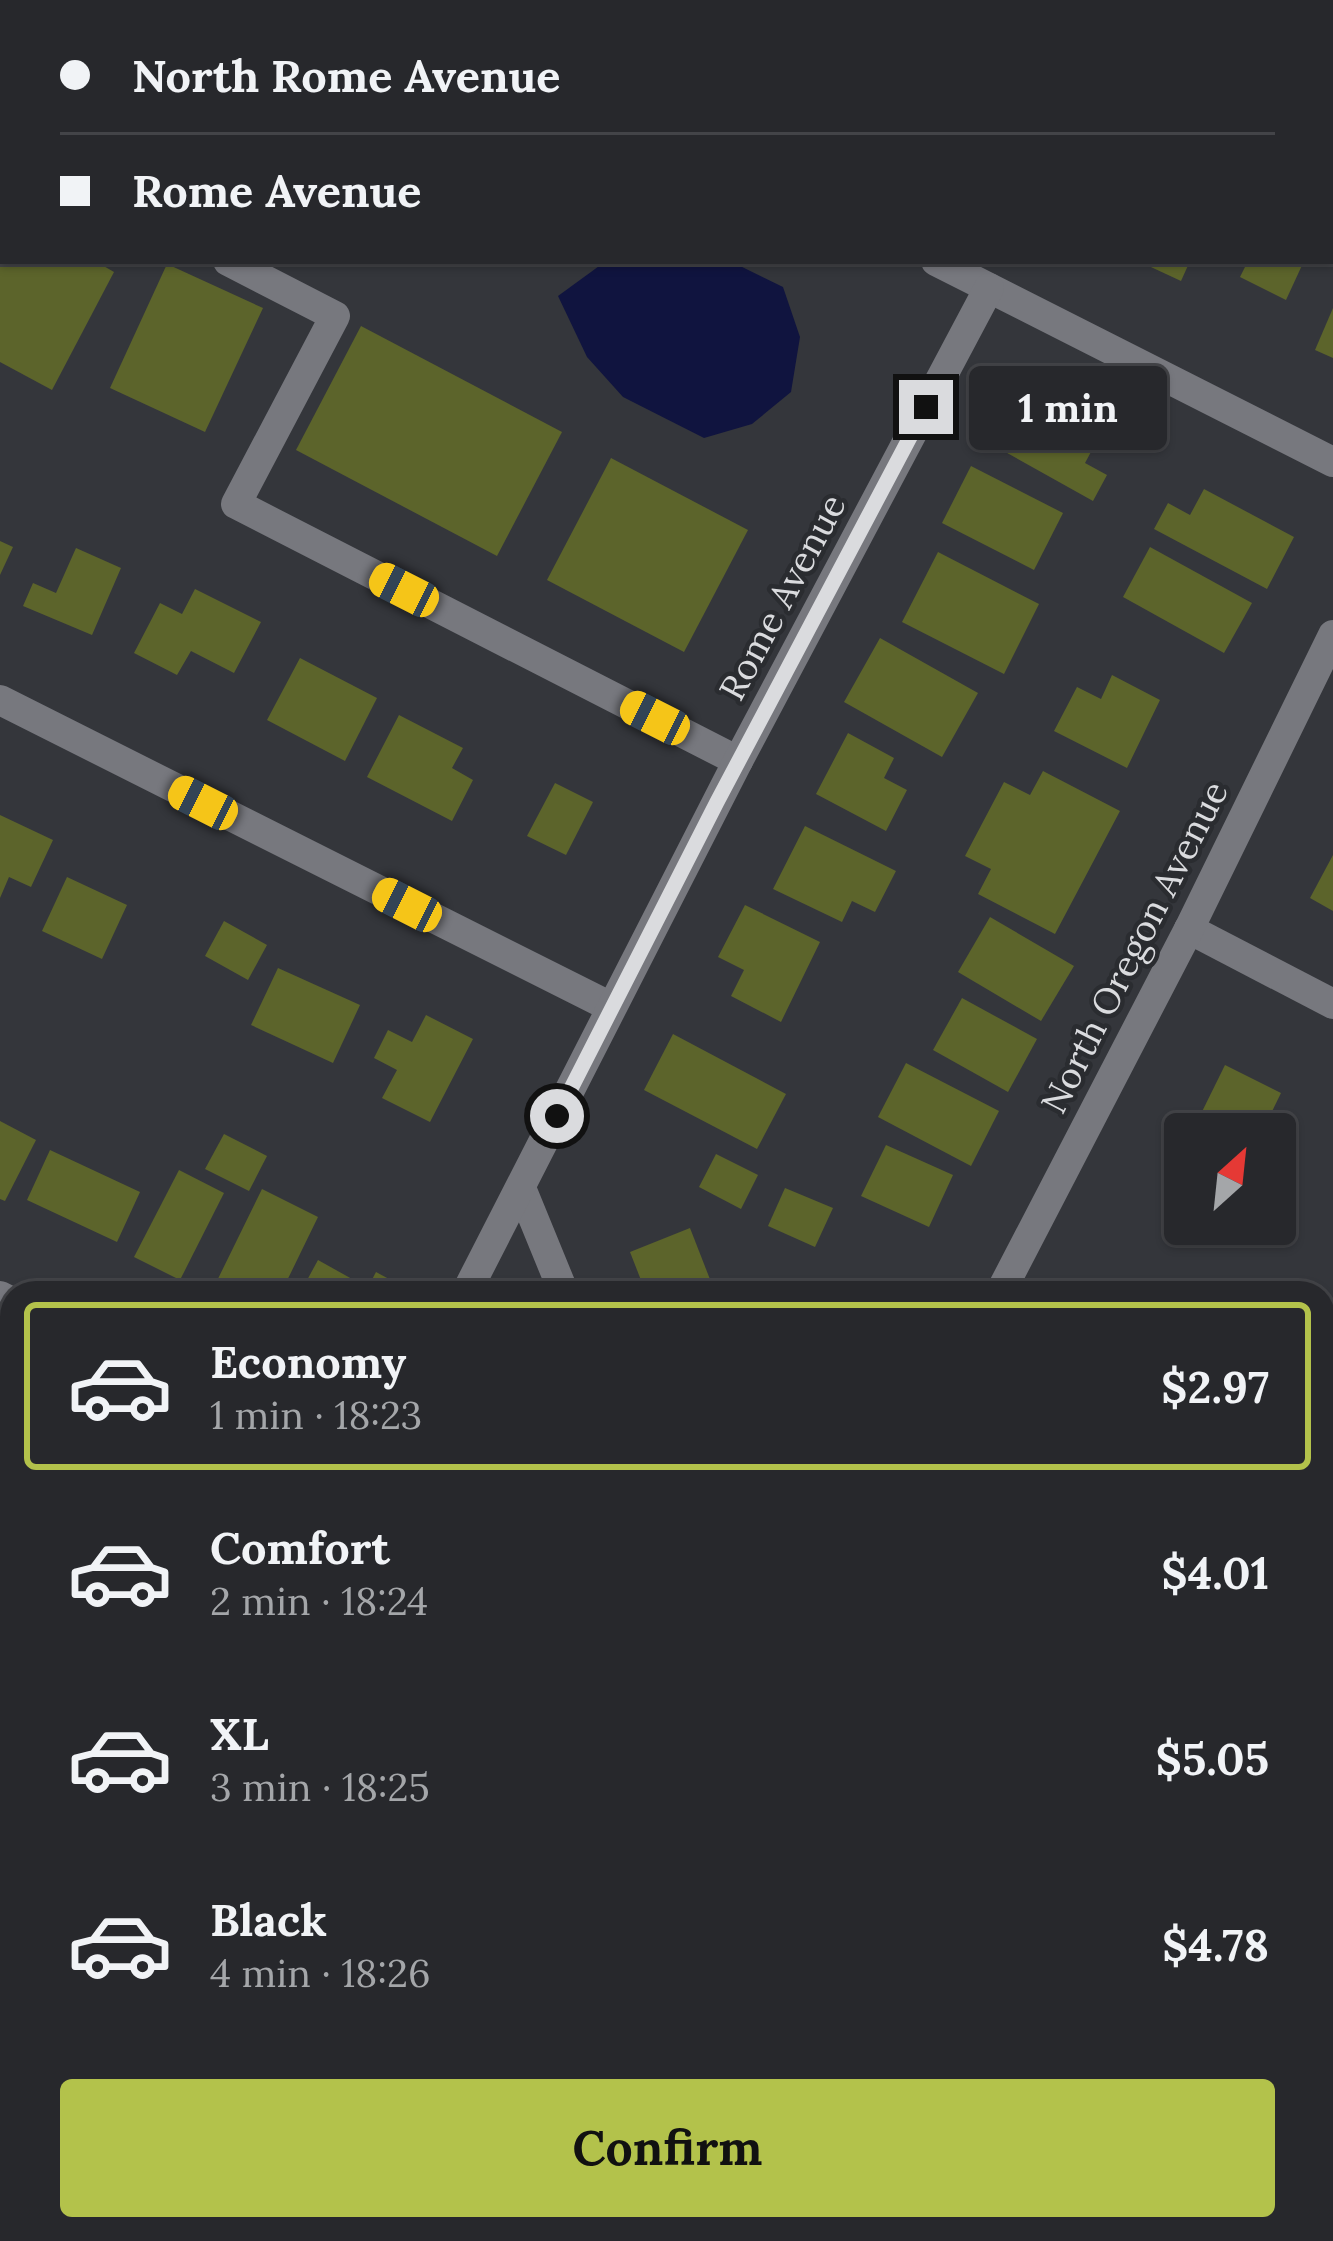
<!DOCTYPE html>
<meta charset="utf-8">
<style>
body{margin:0;font-family:Lora,serif;background:#2f3034;color:#f1f3f6;height:100vh;display:flex;flex-direction:column;font-size:45px;white-space:nowrap}
*{box-sizing:border-box;margin:0}
p{font-size:39px;color:#a4a6a9}
.icon{flex:none;width:66px;height:66px;fill:none;stroke:currentColor;stroke-width:2;stroke-linecap:round;stroke-linejoin:round}
.map{position:relative;flex:1;overflow:hidden}
.panel{position:absolute;left:0px;top:1281px;width:1335px;height:960px;display:flex;flex-direction:column;background:#27282c;border-radius:36px 36px 0 0;box-shadow:0 3px 9px #0004,0 0 0 3px #434448}
.panel>*{flex:none}
.top-card{position:absolute;left:0px;top:0px;width:1335px;height:264px;box-shadow:0 3px 9px #0004,0 0 0 3px #434448;display:grid;align-content:center;height:264px;padding:0 60px;background:#27282c}
.needle{width:78px;rotate:27deg}
.buttons{position:absolute;left:1164px;top:1113px;display:grid;gap:24px}
.buttons a{display:grid;place-items:center;width:132px;height:132px;border-radius:12px;background:#27282c;box-shadow:0 3px 9px #0004,0 0 0 3px #434448;font-size:60px}
.end{position:absolute;width:54px;height:54px;margin:-27px;border:15px solid #dadbde;background:#111;box-shadow:0 0 0 6px #111}
.from{border-radius:50%}
.bubble{position:absolute;height:84px;border-radius:12px;background:#27282c;box-shadow:0 3px 9px #0004,0 0 0 3px #434448;font-size:39px;font-weight:800;line-height:84px;text-align:center}
.car{position:absolute;width:36px;height:72px;margin:-36px -18px;border-radius:15px;box-shadow:0 0 9px 3px #0007;background:linear-gradient(#f5c518 24%,#345 0 40%,#f5c518 0 76%,#345 0 86%,#f5c518 0)}
.top-card b{display:flex;align-items:center;gap:42px;height:114px;font-size:45px}
.top-card b+b{border-top:3px solid #434448}
.top-card i{width:30px;height:30px;background:#f1f3f6}
ul{padding:21px 0 0;list-style:none}
li{display:flex;align-items:center;gap:36px;height:168px;margin:0 24px 18px;padding:0 36px;border:6px solid transparent;border-radius:12px}
li div{flex:1}
li b{display:block;font-size:45px}
li em{font-style:normal;font-weight:800}
li.on{border-color:#b3c24b}
li>.icon{width:108px;height:108px;stroke-width:1.5}
.primary-button{display:flex;gap:24px;margin-top:auto;padding:24px 60px}
.primary-button a{flex:1;height:138px;border-radius:12px;background:#b3c24b;color:#111;font-size:48px;font-weight:800;line-height:138px;text-align:center}
.map>svg:first-child{display:block}
.green{fill:#414b77}
.water{fill:#10143f}
.building{fill:#5c642b}
.lines{fill:none;stroke-linecap:round;stroke-linejoin:round}
.minor{stroke:#77787e;stroke-width:30}
.route{stroke:#dadbde;stroke-width:15}
.labels{text-anchor:middle;dominant-baseline:central;stroke-width:9;stroke-linejoin:round;paint-order:stroke}
.street-label{font-size:36px;fill:#dadbde;stroke:#2a2c30}
</style>
<div class="map">
<svg width="1333" height="2241" viewBox="0 0 1333 2241">
<rect width="100%" height="100%" fill="#34363b"/>
<!-- green -->
<g class="green">
<polygon points="1323,1812 1333,1815 1333,2241 910,2241 909,2229 1323,2229"/>
<polygon points="12,1972 12,2229 560,2229 520,2241 0,2241 0,1974"/>
</g>
<!-- water -->
<g class="water">
<polygon points="606,261 730,261 783,287 800,337 791,392 752,424 704,438 623,397 587,357 558,296"/>
<polygon points="12,2139 12,2228 0,2229 0,2140"/>
</g>
<!-- building -->
<g class="building">
<polygon points="0,261 95,261 114,272 52,390 0,362"/>
<polygon points="1138,261 1190,261 1181,281"/>
<polygon points="1248,261 1304,261 1286,300 1240,277"/>
<polygon points="167,264 263,308 205,432 110,388"/>
<polygon points="1333,308 1333,358 1315,350"/>
<polygon points="361,326 562,432 497,556 296,450"/>
<polygon points="1010,388 1099,437 1085,463 1107,475 1093,501 982,439"/>
<polygon points="611,458 748,530 684,652 547,580"/>
<polygon points="971,466 1063,513 1034,570 942,523"/>
<polygon points="1204,489 1294,537 1267,589 1154,529 1168,503 1190,515"/>
<polygon points="0,541 13,547 0,575"/>
<polygon points="1150,547 1252,603 1224,653 1123,597"/>
<polygon points="76,548 121,568 92,635 23,606 33,583 56,593"/>
<polygon points="938,552 1039,604 1004,674 902,622"/>
<polygon points="195,589 261,622 234,673 191,651 177,675 134,653 160,603 182,614"/>
<polygon points="880,638 978,693 942,757 844,702"/>
<polygon points="300,658 377,698 345,761 267,720"/>
<polygon points="1112,675 1160,700 1127,768 1054,731 1077,687 1101,699"/>
<polygon points="399,715 463,748 452,768 473,780 452,821 367,777"/>
<polygon points="848,733 894,758 884,778 907,790 886,831 816,794"/>
<polygon points="1043,771 1120,811 1055,934 978,894 991,869 965,856 1004,782 1030,795"/>
<polygon points="555,783 593,802 566,855 527,836"/>
<polygon points="0,815 53,840 31,887 9,877 0,898"/>
<polygon points="805,826 896,871 875,912 852,901 842,922 773,889"/>
<polygon points="1333,855 1333,911 1310,898"/>
<polygon points="67,877 127,905 102,959 42,931"/>
<polygon points="745,905 820,942 781,1022 731,996 744,970 718,957"/>
<polygon points="990,917 1074,966 1041,1021 958,972"/>
<polygon points="224,921 267,945 248,980 205,956"/>
<polygon points="278,968 360,1005 333,1063 251,1025"/>
<polygon points="962,998 1037,1039 1008,1092 933,1050"/>
<polygon points="426,1015 473,1039 430,1122 382,1098 397,1070 374,1058 388,1030 412,1042"/>
<polygon points="673,1034 786,1094 757,1149 644,1090"/>
<polygon points="906,1063 999,1111 971,1166 878,1117"/>
<polygon points="1225,1065 1281,1093 1261,1134 1191,1134"/>
<polygon points="0,1121 36,1140 5,1201 0,1199"/>
<polygon points="224,1134 267,1156 249,1191 205,1169"/>
<polygon points="886,1145 953,1175 929,1227 861,1196"/>
<polygon points="50,1150 140,1192 117,1242 27,1200"/>
<polygon points="716,1154 758,1175 741,1209 699,1187"/>
<polygon points="179,1170 224,1193 180,1280 134,1257"/>
<polygon points="785,1188 833,1208 815,1247 768,1226"/>
<polygon points="262,1189 318,1217 281,1293 252,1280 246,1293 211,1293"/>
<polygon points="690,1228 713,1287 699,1293 646,1293 630,1252"/>
<polygon points="318,1260 361,1284 357,1293 300,1293"/>
<polygon points="376,1272 415,1293 365,1293"/>
<polygon points="748,1278 779,1293 740,1293"/>
<polygon points="0,1424 12,1430 12,1442 0,1465"/>
<polygon points="1328,1638 1333,1639 1333,1704 1323,1700 1323,1650"/>
<polygon points="12,1709 12,1765 0,1758 0,1732"/>
</g>
<g class="lines">
<!-- minor -->
<g class="minor">
<polyline points="419,0 425,3"/>
<polyline points="0,145 3,147"/>
<polyline points="228,261 335,316 236,504 738,761"/>
<polyline points="936,261 1333,462"/>
<polyline points="0,700 611,1007"/>
<polyline points="1189,929 1333,1004"/>
<polyline points="521,1188 564,1293"/>
<polyline points="466,1293 738,761 989,288"/>
<polyline points="1000,1293 1189,929 1333,635"/>
<polyline points="0,1296 12,1302"/>
<polyline points="1323,1550 1333,1551"/>
<polyline points="0,1890 12,1896"/>
</g>
</g>
<g class="lines">
<!-- route -->
<polyline class="route" points="557,1116 717,802 926,407"/>
</g>
<g class="labels">
<!-- street labels -->
<g class="street-label">
<text transform="translate(782 597) rotate(-62)">Rome Avenue</text>
<text transform="translate(1134 947) rotate(-63)">North Oregon Avenue</text>
</g>
</g>
</svg>
<div class="buttons">
<a><svg class="needle" viewBox="-14 -14 28 28"><path d="M0-13l5 13h-10z" fill="#e53935"/><path d="M0 13l5-13h-10z" fill="#a4a6a9"/></svg></a>
</div>
<i class="end from" style="left:557px;top:1116px"></i>
<i class="end" style="left:926px;top:407px"></i>
<div class="bubble" style="left:969px;top:366px;width:198px">1 min</div>
<i class="car" style="left:404px;top:590px;rotate:297deg"></i>
<i class="car" style="left:655px;top:718px;rotate:297deg"></i>
<i class="car" style="left:203px;top:803px;rotate:297deg"></i>
<i class="car" style="left:407px;top:905px;rotate:297deg"></i>
<div class="top-card">
<b><i class="from"></i>North Rome Avenue</b>
<b><i></i>Rome Avenue</b>
</div>
<section class="panel">
<ul>
<li class="on"><svg class="icon" aria-label="car" viewBox="0 0 24 24"><path d="M5 17H2v-5l4-1 3-4h7l3 4 3 1v5h-3M9 17h6M6 11h13"/><circle cx="7" cy="17" r="2"/><circle cx="17" cy="17" r="2"/></svg><div><b>Economy</b><p>1 min · 18:23</p></div><em>$2.97</em></li>
<li><svg class="icon" aria-label="car" viewBox="0 0 24 24"><path d="M5 17H2v-5l4-1 3-4h7l3 4 3 1v5h-3M9 17h6M6 11h13"/><circle cx="7" cy="17" r="2"/><circle cx="17" cy="17" r="2"/></svg><div><b>Comfort</b><p>2 min · 18:24</p></div><em>$4.01</em></li>
<li><svg class="icon" aria-label="car" viewBox="0 0 24 24"><path d="M5 17H2v-5l4-1 3-4h7l3 4 3 1v5h-3M9 17h6M6 11h13"/><circle cx="7" cy="17" r="2"/><circle cx="17" cy="17" r="2"/></svg><div><b>XL</b><p>3 min · 18:25</p></div><em>$5.05</em></li>
<li><svg class="icon" aria-label="car" viewBox="0 0 24 24"><path d="M5 17H2v-5l4-1 3-4h7l3 4 3 1v5h-3M9 17h6M6 11h13"/><circle cx="7" cy="17" r="2"/><circle cx="17" cy="17" r="2"/></svg><div><b>Black</b><p>4 min · 18:26</p></div><em>$4.78</em></li>
</ul>
<div class="primary-button"><a>Confirm</a></div>
</section>
</div>
